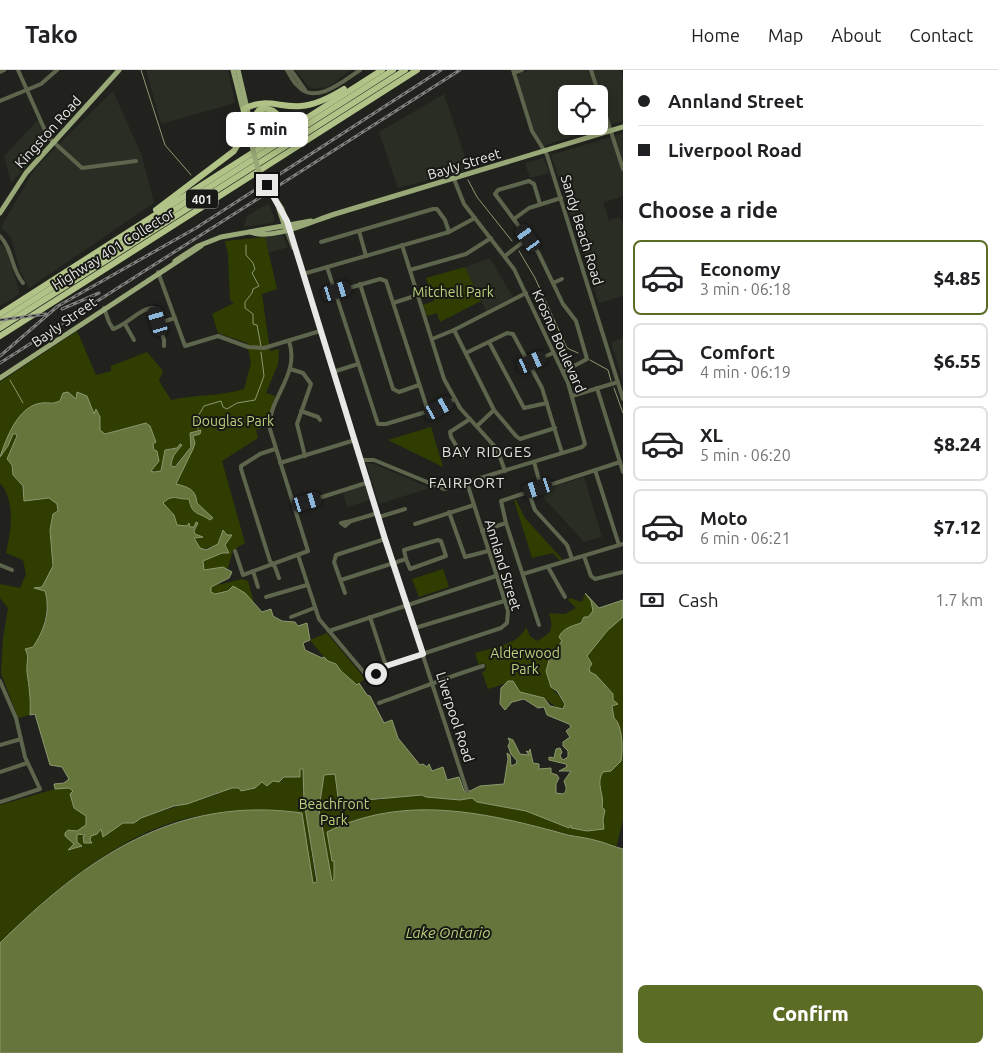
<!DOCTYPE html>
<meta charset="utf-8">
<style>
body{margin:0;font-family:Ubuntu,sans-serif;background:#f6f6f6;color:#202124;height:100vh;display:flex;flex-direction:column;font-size:19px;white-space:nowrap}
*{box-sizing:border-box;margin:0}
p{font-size:16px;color:#757577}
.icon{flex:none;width:28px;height:28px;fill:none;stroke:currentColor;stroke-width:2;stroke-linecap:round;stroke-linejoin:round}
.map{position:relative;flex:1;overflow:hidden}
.panel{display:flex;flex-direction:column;background:#fff;width:375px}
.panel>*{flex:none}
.banner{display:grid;align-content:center;height:110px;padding:0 15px;background:#fff}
.fabs{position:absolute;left:558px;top:15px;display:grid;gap:10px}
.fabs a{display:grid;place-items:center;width:50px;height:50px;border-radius:8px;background:#fff;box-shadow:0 2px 12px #0003;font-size:25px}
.end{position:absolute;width:22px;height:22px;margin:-11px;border:6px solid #e8e9e7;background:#111;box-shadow:0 0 0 2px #111}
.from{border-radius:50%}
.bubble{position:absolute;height:35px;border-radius:8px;background:#fff;box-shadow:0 2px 12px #0003;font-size:16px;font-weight:800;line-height:35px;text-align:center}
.car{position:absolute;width:15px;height:30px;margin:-15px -8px;border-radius:6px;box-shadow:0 0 4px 1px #0007;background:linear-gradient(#222 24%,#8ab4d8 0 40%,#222 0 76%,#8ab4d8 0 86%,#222 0)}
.banner b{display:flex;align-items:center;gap:18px;height:48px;font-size:19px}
.banner b+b{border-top:1px solid #e0e0e0}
.banner i{width:12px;height:12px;background:#202124}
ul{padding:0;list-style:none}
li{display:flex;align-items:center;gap:15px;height:75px;margin:0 10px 8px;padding:0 5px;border:2px solid #e0e0e0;border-radius:8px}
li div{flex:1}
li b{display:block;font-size:19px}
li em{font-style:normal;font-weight:800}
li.active{border-color:#5b6c24}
li>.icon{width:45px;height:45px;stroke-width:1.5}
h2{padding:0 15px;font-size:22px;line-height:60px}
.pay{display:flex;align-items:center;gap:12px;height:55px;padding:0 15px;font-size:19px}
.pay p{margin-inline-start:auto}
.button{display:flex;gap:10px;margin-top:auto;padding:10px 15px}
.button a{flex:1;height:58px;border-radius:8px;background:#5b6c24;color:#fff;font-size:20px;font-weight:800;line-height:58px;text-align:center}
header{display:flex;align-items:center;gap:30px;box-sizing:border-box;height:70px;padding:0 25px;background:#fff;border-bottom:1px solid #e0e0e0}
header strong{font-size:24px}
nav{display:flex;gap:28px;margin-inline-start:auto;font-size:18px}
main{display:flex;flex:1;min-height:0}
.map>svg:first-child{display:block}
.built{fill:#292d23;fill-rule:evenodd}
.green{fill:#303d00}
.water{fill:#65753c;stroke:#8c986f}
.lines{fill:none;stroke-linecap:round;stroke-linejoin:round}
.stream{stroke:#8c986f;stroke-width:1}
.minor{stroke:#5d654d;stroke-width:4}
.major{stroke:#99a877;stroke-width:5}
.highway{stroke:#b1c387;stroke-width:6}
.rail-casing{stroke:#81827f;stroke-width:3}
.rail{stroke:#181915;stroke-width:1;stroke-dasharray:4;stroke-linecap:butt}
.major-bridge{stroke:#99a877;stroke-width:5}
.route{stroke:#e8e9e7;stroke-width:6}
.labels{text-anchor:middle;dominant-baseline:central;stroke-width:4;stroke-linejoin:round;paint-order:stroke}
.shield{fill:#181915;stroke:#aaaba8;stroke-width:1}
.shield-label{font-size:12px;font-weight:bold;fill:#e8e9e7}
.street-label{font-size:14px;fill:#e8e9e7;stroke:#181915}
.park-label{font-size:14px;fill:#b9d27d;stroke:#181915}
.neighbourhood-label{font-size:15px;letter-spacing:1px;fill:#e1e3de;stroke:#181915}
.water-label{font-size:15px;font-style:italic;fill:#b5ce7a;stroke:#181915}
</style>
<header>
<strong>Tako</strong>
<nav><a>Home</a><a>Map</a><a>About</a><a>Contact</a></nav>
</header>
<main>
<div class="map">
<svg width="623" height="983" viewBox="0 0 623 983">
<rect width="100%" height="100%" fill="#21221e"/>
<!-- built -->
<g class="built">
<polygon points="146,0 228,0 235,33 161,54"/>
<polygon points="296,0 351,0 328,17 314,19 308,16"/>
<path d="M529 0H588L590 3 593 0H621L623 7V51L543 76 533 58 517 7 520 3ZM566 24H599V56H566Z"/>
<polygon points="113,21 142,86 154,133 29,218 20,201 11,167 1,157 35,98"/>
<polygon points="444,24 469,99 398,118 379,62"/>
<polygon points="39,49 48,72 11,113 4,86"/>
<polygon points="623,63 623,126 603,133 609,150 619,147 623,152 623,226 599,233 551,85"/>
<polygon points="544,88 549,103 530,108 525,93"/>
<polygon points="269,133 275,150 272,153 244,157 247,146"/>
<polygon points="283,165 288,177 268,183 265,167"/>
<polygon points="0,174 7,181 20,224 0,236"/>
<polygon points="490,188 513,227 486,241 465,197"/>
<polygon points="623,268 623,311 611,272"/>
<polygon points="366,393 374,394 430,418 379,434"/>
<polygon points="584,407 602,467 584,472 545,429 541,420"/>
<polygon points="365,415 370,430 347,437 343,422"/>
</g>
<!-- green -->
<g class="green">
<polygon points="263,43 269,43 275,56 260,70 262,63 258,61 257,49"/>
<path d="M265 167 277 219 262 224 270 281 279 279 278 294 266 323 275 326 266 356 256 360 258 368 222 391 245 473 233 480 228 498 207 504 196 494 218 474 192 484 193 461 189 456 175 458 152 437 182 417 176 414 191 377 173 398 170 396 173 383 177 378H170L164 388 161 401H151L154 380 153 373 156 372 152 361 146 353 118 360 117 381 100 360 91 338 70 326C57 338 42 330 28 339 19 344 14 356 9 365L10 370 13 364 18 366C11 384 7 403 23 416L62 398 59 491 46 521 48 531 42 563 33 577 27 580C30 589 24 597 29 606L30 645 18 648 1 603 3 569 8 538 0 528V514L20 518 26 504 23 490 6 483C11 461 16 431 0 413V312L77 261 96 305 111 301V296L147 282 163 301 159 311 171 330C195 324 219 327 244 319L251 293 247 273 218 263 212 244 234 233 230 230 228 184 225 171Z"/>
<polygon points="465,197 481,231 440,252 437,243 427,246 423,235 434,231 426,208"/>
<polygon points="431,357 443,397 388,370"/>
<polygon points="514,430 516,430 525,448 563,490 560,491 553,483 532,488"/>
<polygon points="443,499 449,517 419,527 412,509"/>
<polygon points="242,509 248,511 254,533 221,531 203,516 222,514"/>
<path d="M585 524 591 530 593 541 588 547H584C572 572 538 578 550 614 553 622 562 627 565 636L559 639 544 628 520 622 513 611 488 619 482 602 485 601 486 595 481 593 479 596 475 583C492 578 519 575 526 557L530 566 537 571C552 563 554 559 549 543L565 544 576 538 568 530 570 528 582 532Z"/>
<path d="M623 547V750L616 778 599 771C514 753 429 721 343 754L332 791H334V809L331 810 319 739 324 705 335 704 338 727 347 732 371 729 380 730 396 726 403 727 422 725 426 727 460 730 472 728 477 732 526 741 569 757 572 755 571 758 587 761 596 758V709L614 648 613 642 582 591 604 561Z"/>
<polygon points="327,563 365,609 357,615 340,601 336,594 328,592 310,570"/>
<path d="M300 699H303L304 732 316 814 313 813 296 742C263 742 230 740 197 746 123 760 52 821 0 873V735L55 719 72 716 116 757 123 753 137 751 146 746 215 725 232 718H239L263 712 270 714 273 711H282L284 707 300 706Z"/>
</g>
<!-- water -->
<path class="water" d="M68 322 76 329 77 322 87 326 94 344 96 339 100 347V360L105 364 146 353 150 356 156 372 153 374 154 380 157 381 159 391 151 401 154 402 161 401 165 380 177 378 180 374 182 375C176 383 172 385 171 396L175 397 191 377 190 363 201 360 200 364 193 366 195 373 193 379 176 414C188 417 196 419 197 433L213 448 210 450C199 442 192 446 189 429 177 430 174 423 163 433L174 445 177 455 187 456 189 453 190 457H194L196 452 198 453 194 461 195 464 203 467 194 468 200 478 206 480 218 474 223 460 227 465H232L225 475 229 483H222L203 491 204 500 223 497 232 502 229 508 211 517V522L215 524 228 521 233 516 245 523 262 542 271 539 273 546 282 551 295 552 298 556 307 553 310 570 303 573 305 580 322 588 324 587 328 591 336 594 341 601 357 615 359 613 367 625 370 626 384 653 392 650 398 668 420 695 423 694 427 697 429 694 432 701 443 697 447 710 459 707 464 721H470L480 716 504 714 508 689 507 683 510 685 511 696 516 694 517 691 511 684 508 676 510 672 508 668 513 670 520 684 529 685 526 681 529 682 530 679 533 693 539 694V699L551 698V703L557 705 559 708 556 714V723L563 724C568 720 566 717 564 711L571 701H559L567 697 566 694 549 690V687L554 688 556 679 560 678 562 682 560 686 563 690 568 687V681L563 676V672L570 667 566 661 571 657 569 654 547 645 544 637 538 638 524 629 512 632 505 640 500 634 501 618 508 611H513L520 622 544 628 550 636 563 639 565 634 557 621 551 617 546 601 550 587 562 571 559 567C563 558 572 556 581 553L584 547H588L593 541 591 531 585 523 599 538 623 530V547L607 561 587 586 592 594 589 598 590 602 596 605 613 624V630L618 634 612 636 614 648C623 655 623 680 621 691L611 701 603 702C595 713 605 725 602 737L605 740 603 750 604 759 587 761 571 758V755L569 758 526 741 477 732 472 728 460 730 426 727 422 725 343 732 338 727 335 704 324 705 319 739 332 811 334 809V791H332L327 762C405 723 488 743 568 765 578 767 588 768 598 771 606 773 614 777 623 779V983H0V873C86 788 175 725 302 743L313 813 317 812 304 732 303 699H300V707H284L279 712 273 711 267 716 262 712 255 718 241 721 239 718H232L187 734 174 736 141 748 134 753H123L103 767 101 759 97 764 91 766 90 770 92 773H84L83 767 85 765 77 764V772L82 776 68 780 74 774 65 766V763L68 760 77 761 86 755V746L74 738 70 724 73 721 69 718 55 719 54 714 64 713 69 709 62 697 50 695 35 644 30 645C31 630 29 616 27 602 26 593 30 587 25 579L33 577C44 561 51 541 45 521L34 518 42 517 53 496 50 460 53 444 58 441 57 434 49 428 24 431 23 416 13 405 12 395 7 389 17 366 16 364H13L8 376 0 387C6 369 18 335 42 333 53 332 48 335 60 331L63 323Z"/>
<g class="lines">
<!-- stream -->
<g class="stream">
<polyline points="141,0 165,75 191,105"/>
<polyline points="468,110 477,127 512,171"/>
<polyline points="246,175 246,185 253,193 255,199 252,203 259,216 253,219 252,223 245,232 245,238 253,244 253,254 257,255 261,276"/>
<polyline points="519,181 535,208 567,278 578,283"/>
<polyline points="590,290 608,300 611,311"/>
<polyline points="10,310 23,333"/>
<polyline points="614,318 623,343"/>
<polyline points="198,359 197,348 204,336 221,331 223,337 227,339 237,333 255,330 264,306 261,282"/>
</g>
<!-- minor -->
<g class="minor">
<polyline points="18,0 48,67 82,98 136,91"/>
<path d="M287 0C290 5 293 12 298 16 315 36 345 10 360 0"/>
<polyline points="291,0 305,20"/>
<polyline points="513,0 532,61 547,85 623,329"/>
<polyline points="591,0 623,99"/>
<polyline points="0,2 4,0"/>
<polyline points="514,3 522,0"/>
<polyline points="0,31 41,14 57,0"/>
<polyline points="540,134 534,114 529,111 498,120 495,124 538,182 563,234 576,251 587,289 563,302"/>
<polyline points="514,149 529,138 561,128"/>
<polyline points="289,159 385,469 467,721"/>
<polyline points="286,160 293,178"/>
<polyline points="359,161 366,186"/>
<path d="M0 166C13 180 11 199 23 213"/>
<polyline points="321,172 433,139 437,139 445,150 449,162"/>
<polyline points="402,175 444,309 460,338 497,379 505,401"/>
<polyline points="505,186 528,168"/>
<polyline points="327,197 378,354 386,354 439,338 455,329"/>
<polyline points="410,200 466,184 491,168"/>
<polyline points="158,202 185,276 218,266 248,277 264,278 320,261"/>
<polyline points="303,204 449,162 475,148"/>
<polyline points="553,213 562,209"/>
<polyline points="360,214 393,319 399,322 419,315"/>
<polyline points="335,222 380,209 386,211 428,341"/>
<polyline points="393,233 418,225"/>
<path d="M104 238 109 252 113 259C127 255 141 237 154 238L164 270V276"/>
<polyline points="159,253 175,248"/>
<polyline points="125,254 134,270"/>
<polyline points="454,260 494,340 516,366 520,369 555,358"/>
<polyline points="432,269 454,260 526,223"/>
<polyline points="489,272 524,338 547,333"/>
<polyline points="466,283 507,263 513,264 542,318 562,383"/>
<polyline points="530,293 553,283"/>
<polyline points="290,299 303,303 311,314 297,354 305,386"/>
<polyline points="333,302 358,294"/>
<polyline points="597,318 623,402"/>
<polyline points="572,326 618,312"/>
<polyline points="301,341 318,347 320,350"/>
<polyline points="477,356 494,340"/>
<polyline points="275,379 260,384 241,396 241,399 270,491 275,497 279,508"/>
<polyline points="463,387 451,367 450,362 470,349"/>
<polyline points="362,390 374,390 444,419 582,377 585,374 568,313 514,199 464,134 454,109"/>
<polyline points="534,392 541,417"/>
<polyline points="280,393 355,370"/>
<polyline points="595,400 619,475"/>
<polyline points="528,421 535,440 567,475 572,489"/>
<polyline points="294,436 369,412"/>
<polyline points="449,442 465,487 488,481"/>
<polyline points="379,447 405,439"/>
<polyline points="351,451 341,453 345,456 351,451 378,443"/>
<polyline points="415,454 474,435"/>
<polyline points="482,461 506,453"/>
<path d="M235 481 243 505 308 481 269 356C271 325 300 304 289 271"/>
<polyline points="298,485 319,549 367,606 371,607 386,596 501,558 507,553 508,541 467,413"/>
<polyline points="584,486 591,506 595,509 623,502"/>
<polyline points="0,495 12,500"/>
<polyline points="548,497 565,527"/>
<polyline points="253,501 258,517"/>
<polyline points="523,504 623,474"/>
<polyline points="341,510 406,489 404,480 438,470 441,471 446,486 410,499 406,489"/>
<polyline points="345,523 334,492 336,485 385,469"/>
<polyline points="266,527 307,515"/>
<polyline points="291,547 314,538"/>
<polyline points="370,547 386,596"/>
<polyline points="539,555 506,453 501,431 620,392"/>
<polyline points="415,558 504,531"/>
<polyline points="329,561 496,506"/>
<polyline points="0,611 16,648 25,687 40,719 0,732"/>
<path d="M379 633C414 621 447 607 483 596"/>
<polyline points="0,675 21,669"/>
<polyline points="0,702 27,693"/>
</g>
<!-- major -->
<g class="major">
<polyline points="233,0 252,76"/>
<polyline points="238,0 251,55"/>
<polyline points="274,127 282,139 288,157"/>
<polyline points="279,139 285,157"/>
<polyline points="0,143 26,103 119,0"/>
<path d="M250 162C273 171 312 151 335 144L623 57"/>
<polyline points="175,191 198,176 221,167 311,151"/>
<polyline points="0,308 201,176"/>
</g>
<!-- highway -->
<g class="highway">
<path d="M253 62V48L259 40C272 35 286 47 277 60 274 65 268 68 264 71"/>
<path d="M156 140 234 81C243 67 244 56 244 39 267 27 279 38 301 36 316 35 331 27 344 19"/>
<polyline points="0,244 382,0"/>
<polyline points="0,251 393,0"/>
<polyline points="0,258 405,0"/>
<polyline points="0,266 417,0"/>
</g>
<defs>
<g id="rail">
<polyline points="62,239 99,223"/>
<polyline points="0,250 46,244"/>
<polyline points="0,286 58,236 196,158 441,0"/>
<polyline points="0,293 460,0"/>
</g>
</defs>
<!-- rail casing -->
<use href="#rail" class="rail-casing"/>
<!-- rail -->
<use href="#rail" class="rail"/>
<!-- major-bridge -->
<polyline class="major-bridge" points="252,76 258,99 274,127"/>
</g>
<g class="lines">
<!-- route -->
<polyline class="route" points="267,115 287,151 385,469 423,584 386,596 376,604"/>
</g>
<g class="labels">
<!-- shield labels -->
<rect class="shield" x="186" y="119.5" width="32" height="19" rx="4"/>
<g class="shield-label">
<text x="202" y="129">401</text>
</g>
<!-- street labels -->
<g class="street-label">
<text transform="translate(48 62) rotate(-48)">Kingston Road</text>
<text transform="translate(464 94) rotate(-17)">Bayly Street</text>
<text transform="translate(582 160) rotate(73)">Sandy Beach Road</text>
<text transform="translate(113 179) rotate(-32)">Highway 401 Collector</text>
<text transform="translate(64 252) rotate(-35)">Bayly Street</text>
<text transform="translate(559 271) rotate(66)">Krosno Boulevard</text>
<text transform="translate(503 495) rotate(73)">Annland Street</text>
<text transform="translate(455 647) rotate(72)">Liverpool Road</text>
</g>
<!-- park labels -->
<g class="park-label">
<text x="453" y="222">Mitchell Park</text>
<text x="233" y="351">Douglas Park</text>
<text x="525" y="583">Alderwood<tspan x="525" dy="16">Park</tspan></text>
<text x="334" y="734">Beachfront<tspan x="334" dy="16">Park</tspan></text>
</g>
<!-- neighbourhood labels -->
<g class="neighbourhood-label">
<text x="487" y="381">BAY RIDGES</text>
<text x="467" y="412">FAIRPORT</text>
</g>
<!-- water labels -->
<g class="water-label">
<text x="448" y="862">Lake Ontario</text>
</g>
</g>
</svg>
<div class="fabs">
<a><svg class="icon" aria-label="locate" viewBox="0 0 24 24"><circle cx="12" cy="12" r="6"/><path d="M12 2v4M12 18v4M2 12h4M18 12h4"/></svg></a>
</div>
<i class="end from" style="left:376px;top:604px"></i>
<i class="end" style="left:267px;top:115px"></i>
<div class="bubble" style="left:226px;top:42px;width:82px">5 min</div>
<i class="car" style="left:528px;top:168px;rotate:324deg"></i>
<i class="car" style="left:337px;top:221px;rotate:73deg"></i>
<i class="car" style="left:158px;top:251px;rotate:343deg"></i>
<i class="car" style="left:532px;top:292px;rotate:66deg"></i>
<i class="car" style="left:439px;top:338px;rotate:61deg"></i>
<i class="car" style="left:538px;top:418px;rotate:252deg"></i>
<i class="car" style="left:307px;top:432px;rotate:73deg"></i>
</div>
<section class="panel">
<div class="banner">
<b><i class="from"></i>Annland Street</b>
<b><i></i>Liverpool Road</b>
</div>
<h2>Choose a ride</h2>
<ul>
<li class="active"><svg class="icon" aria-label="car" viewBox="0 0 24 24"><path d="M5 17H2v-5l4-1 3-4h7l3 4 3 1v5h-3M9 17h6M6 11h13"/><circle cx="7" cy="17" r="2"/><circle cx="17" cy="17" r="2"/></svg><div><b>Economy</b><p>3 min · 06:18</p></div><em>$4.85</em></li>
<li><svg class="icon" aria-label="car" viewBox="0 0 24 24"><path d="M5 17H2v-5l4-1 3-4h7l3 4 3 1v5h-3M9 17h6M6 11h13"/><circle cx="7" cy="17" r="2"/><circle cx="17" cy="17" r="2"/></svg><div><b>Comfort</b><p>4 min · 06:19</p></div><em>$6.55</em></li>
<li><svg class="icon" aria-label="car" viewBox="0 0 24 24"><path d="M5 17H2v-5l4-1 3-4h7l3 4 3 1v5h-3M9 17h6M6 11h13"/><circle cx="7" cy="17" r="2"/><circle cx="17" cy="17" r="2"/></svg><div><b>XL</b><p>5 min · 06:20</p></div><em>$8.24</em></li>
<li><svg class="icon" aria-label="car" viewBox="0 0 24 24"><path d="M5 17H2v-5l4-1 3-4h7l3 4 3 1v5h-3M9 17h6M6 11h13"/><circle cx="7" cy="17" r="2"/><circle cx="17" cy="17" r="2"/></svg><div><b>Moto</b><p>6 min · 06:21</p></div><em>$7.12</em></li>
</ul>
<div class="pay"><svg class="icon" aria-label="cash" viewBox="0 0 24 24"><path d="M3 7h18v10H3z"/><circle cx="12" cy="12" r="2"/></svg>Cash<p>1.7 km</p></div>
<div class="button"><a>Confirm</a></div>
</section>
</main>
